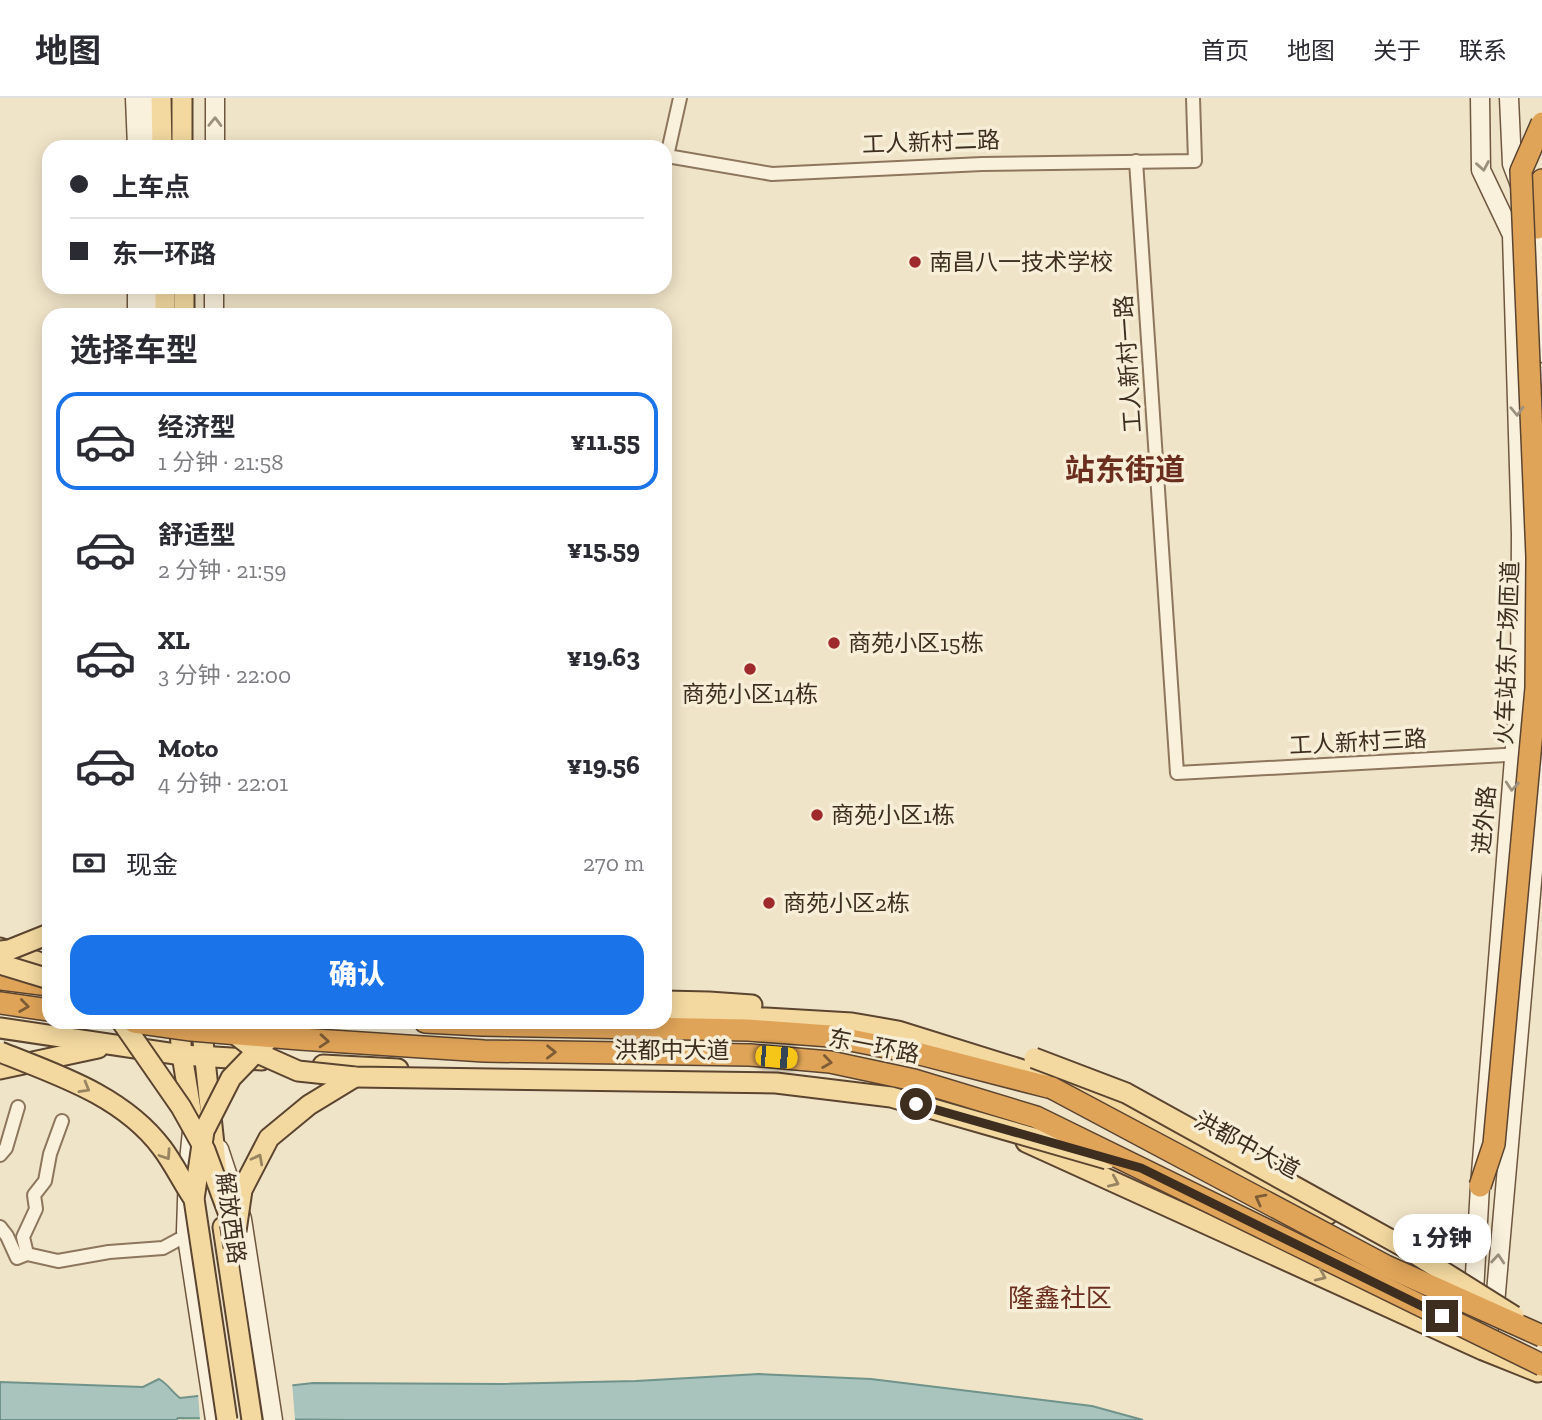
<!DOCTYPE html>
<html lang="zh">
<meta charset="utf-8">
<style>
body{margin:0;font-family:"Zilla Slab","Noto Sans SC",serif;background:#f7f7f7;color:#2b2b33;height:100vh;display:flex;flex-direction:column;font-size:26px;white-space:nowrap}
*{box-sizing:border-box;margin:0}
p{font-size:23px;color:#7c7c81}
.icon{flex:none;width:38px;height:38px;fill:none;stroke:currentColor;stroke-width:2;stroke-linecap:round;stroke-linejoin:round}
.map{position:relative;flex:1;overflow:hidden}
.sheet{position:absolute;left:42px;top:210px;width:630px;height:721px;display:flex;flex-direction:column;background:#fff;border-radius:21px;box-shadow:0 4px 18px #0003}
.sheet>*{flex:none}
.banner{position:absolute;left:42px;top:42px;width:630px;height:154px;border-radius:21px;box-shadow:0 4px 18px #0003;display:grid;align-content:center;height:154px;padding:0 28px;background:#fff}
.end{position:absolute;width:32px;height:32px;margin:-16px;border:9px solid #3d2e20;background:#fff;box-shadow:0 0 0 4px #fff}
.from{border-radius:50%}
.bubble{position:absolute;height:49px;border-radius:21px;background:#fff;box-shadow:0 4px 18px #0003;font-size:23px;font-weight:800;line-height:49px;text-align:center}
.car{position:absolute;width:21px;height:42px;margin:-21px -10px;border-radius:9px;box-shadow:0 0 5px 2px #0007;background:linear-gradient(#f5c518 24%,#345 0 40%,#f5c518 0 76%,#345 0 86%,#f5c518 0)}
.banner b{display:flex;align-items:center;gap:24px;height:66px;font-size:26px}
.banner b+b{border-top:2px solid #e1e1e2}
.banner i{width:18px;height:18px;background:#2b2b33}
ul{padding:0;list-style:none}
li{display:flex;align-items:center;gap:21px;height:98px;margin:0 14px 10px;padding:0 14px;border:4px solid transparent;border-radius:21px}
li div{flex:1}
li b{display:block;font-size:26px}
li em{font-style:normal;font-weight:800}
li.selected{border-color:#1a73e8}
li>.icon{width:63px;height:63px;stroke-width:1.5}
h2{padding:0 28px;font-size:32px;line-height:84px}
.pay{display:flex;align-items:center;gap:18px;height:77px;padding:0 28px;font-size:26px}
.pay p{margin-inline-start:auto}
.primary-button{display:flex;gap:14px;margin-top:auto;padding:14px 28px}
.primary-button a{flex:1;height:80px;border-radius:21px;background:#1a73e8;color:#fff;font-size:28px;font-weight:800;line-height:80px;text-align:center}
header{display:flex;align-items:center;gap:42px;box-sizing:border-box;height:98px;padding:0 35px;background:#fff;border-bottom:2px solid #e1e1e2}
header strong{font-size:33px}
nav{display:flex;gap:38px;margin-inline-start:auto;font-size:24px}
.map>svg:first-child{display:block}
.water{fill:#a9c4bc;stroke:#6f938a;stroke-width:2}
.pier{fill:#f0e4c8}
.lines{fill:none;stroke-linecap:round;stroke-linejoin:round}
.street-casing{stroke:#8d765c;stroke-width:16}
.secondary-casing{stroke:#6f573f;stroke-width:21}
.primary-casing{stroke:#5b4430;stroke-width:23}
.highway-casing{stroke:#5b4430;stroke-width:24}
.street{stroke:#faf1dc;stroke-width:12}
.secondary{stroke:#faf1dc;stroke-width:18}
.primary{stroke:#f3d9a0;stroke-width:19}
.highway{stroke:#e0a458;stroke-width:21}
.primary-bridge-casing{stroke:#5b4430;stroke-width:23;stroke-linecap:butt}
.highway-bridge-casing{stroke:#5b4430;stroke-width:24;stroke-linecap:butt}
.primary-bridge{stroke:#f3d9a0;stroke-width:19}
.highway-bridge{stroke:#e0a458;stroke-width:21}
.oneway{stroke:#9c907e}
.oneway2{stroke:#7e5d36}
.oneway3{stroke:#988460}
.route{stroke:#3d2e20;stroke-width:9}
.poi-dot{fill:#9e2a2b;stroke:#f7eed8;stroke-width:2.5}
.labels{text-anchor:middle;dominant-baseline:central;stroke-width:7;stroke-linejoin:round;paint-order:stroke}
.street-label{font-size:23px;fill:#3d2e20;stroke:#f7eed8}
.poi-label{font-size:23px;fill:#3d2e20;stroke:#f7eed8;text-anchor:start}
.quarter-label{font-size:26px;fill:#6b2e1e;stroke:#f7eed8}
.district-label{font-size:30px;font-weight:bold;fill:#6b2e1e;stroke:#f7eed8}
</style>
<header>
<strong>地图</strong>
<nav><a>首页</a><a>地图</a><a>关于</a><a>联系</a></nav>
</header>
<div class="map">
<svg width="1542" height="1322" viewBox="0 0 1542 1322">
<rect width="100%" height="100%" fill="#f0e4c8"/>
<!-- water -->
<path class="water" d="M759 1276 871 1281 1092 1308 1143 1322H349L178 1320 176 1322H0V1284L143 1289 159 1281C168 1286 172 1294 180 1300L313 1285 502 1286 636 1283Z"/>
<!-- pier -->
<polygon class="pier" points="292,1284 295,1322 200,1322 198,1295"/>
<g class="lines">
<defs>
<g id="street">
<polyline points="680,0 667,58 772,76 982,66 1195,63 1193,0"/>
<polyline points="1136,63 1177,675 1542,655"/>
<polyline points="0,1057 6,1050 18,1009"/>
<polyline points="0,1129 7,1138 17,1160 27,1156 58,1163 109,1154 163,1150 187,1137"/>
<polyline points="27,1156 23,1139 36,1111 34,1097 45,1083 50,1056 62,1023"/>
</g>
<g id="secondary">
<polyline points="135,0 137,49"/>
<polyline points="1509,0 1512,66 1520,87"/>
<polyline points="150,49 150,0"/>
<polyline points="215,49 215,0"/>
<polyline points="1533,120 1537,130 1542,255"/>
<polyline points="214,189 214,217"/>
<polyline points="137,217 137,189"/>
<polyline points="150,217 150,189"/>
<polyline points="193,1023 188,1073 186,1133 215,1322"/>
<polyline points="219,1051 242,1121 273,1322"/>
<polyline points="1463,1243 1474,1194 1480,1088 1520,585 1521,436 1512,137 1481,72 1480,0"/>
<polyline points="1483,1252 1495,1206 1542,670"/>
</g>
<g id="primary">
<polyline points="161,0 162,49"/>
<polyline points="182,0 182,49"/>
<polyline points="165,189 165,217"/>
<polyline points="184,189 184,217"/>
<polyline points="0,850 49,868"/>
<polyline points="665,903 709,904 752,907"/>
<polyline points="665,917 766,920 852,925 898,933 1093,994 1327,1117"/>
<polyline points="179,924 182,957 194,1030"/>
<polyline points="201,924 217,1075"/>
<polyline points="0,930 182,957 262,962"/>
<polyline points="323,967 398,971"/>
<polyline points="0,971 98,950"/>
<polyline points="1026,1044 1483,1252 1538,1274"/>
<polyline points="223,1129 252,1322"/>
</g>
<g id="highway">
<polyline points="1537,130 1542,82"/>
<polyline points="0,881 49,887"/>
<polyline points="0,905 49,912"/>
<polyline points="425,924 482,927 748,932 830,938 916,955 1052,990"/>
</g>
</defs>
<!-- street casing -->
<use href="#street" class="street-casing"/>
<!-- secondary casing -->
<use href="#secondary" class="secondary-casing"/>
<!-- primary casing -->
<use href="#primary" class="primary-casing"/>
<!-- highway casing -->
<use href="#highway" class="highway-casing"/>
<!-- street -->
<use href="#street" class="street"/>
<!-- secondary -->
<use href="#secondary" class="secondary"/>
<!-- primary -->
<use href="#primary" class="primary"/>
<!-- highway -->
<use href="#highway" class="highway"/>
<defs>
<g id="primary-bridge">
<polyline points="0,853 9,852 49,836"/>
<polyline points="0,866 49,881"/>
<polyline points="122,924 181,1009 205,1052 229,1117 234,1149"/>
<polyline points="231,933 262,957 298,973 355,979 776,985 891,999 1107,1061"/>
<path d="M0 954C58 977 123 998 162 1050 174 1066 183 1085 194 1101"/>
<polyline points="1034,960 1126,995 1404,1149 1514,1218"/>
<polyline points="236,1133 242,1092 269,1040 309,1007 355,979"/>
<polyline points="227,1322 194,1101 204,1033 231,980 285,924"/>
</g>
<g id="highway-bridge">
<polyline points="134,924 191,932 300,941 484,953 750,957 830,964 914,982 1036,1019 1542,1267"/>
<polyline points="1052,990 1386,1168 1542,1238"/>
<polyline points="1480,1088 1494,1046 1536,590 1537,459 1521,73 1542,25"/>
</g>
</defs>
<!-- primary-bridge casing -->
<use href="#primary-bridge" class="primary-bridge-casing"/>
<!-- highway-bridge casing -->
<use href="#highway-bridge" class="highway-bridge-casing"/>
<!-- primary-bridge -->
<use href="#primary-bridge" class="primary-bridge"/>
<!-- highway-bridge -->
<use href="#highway-bridge" class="highway-bridge"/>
</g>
<!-- one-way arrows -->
<defs><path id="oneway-chevron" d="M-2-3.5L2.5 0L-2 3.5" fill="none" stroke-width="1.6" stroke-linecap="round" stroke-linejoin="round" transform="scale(1.75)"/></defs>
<g class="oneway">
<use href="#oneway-chevron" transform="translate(215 24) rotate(-89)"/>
<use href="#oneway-chevron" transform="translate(1483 68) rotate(80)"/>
<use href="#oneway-chevron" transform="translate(1517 313) rotate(88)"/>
<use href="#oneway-chevron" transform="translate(1512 688) rotate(95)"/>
<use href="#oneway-chevron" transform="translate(1498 1161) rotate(-85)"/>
</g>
<g class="oneway2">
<use href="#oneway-chevron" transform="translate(24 908) rotate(8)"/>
<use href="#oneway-chevron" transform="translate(324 943) rotate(4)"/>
<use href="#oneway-chevron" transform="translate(551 954) rotate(1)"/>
<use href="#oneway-chevron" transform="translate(827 964) rotate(8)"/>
<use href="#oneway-chevron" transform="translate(1260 1101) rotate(-152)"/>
</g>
<g class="oneway3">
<use href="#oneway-chevron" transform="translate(85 990) rotate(30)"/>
<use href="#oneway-chevron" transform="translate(166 1057) rotate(56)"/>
<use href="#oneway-chevron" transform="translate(258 1061) rotate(-62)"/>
<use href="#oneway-chevron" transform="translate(1114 1084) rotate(24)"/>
<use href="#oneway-chevron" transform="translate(1321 1178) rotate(24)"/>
</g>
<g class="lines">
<!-- route -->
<polyline class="route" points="916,1006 1141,1070 1442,1218"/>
</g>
<!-- markers -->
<g class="poi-dot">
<circle cx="915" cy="164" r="7"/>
<circle cx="834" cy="545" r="7"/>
<circle cx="750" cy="571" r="7"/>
<circle cx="817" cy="717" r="7"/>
<circle cx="769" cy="805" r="7"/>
</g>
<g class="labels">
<!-- street labels -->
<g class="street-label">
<text transform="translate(931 44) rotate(-2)">工人新村二路</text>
<text transform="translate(1128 266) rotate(-94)">工人新村一路</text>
<text transform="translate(1507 555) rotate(-88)">火车站东广场匝道</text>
<text transform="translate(1358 644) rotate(-3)">工人新村三路</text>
<text transform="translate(1484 722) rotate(-85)">进外路</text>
<text transform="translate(874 948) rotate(11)">东一环路</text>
<text x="672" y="952">洪都中大道</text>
<text transform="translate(1247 1047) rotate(28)">洪都中大道</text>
<text transform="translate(231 1120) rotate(82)">解放西路</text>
</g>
<!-- poi labels -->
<g class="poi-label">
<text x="929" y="164">南昌八一技术学校</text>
<text x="848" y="545">商苑小区15栋</text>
<text x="750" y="596" text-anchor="middle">商苑小区14栋</text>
<text x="831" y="717">商苑小区1栋</text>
<text x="783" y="805">商苑小区2栋</text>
</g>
<!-- quarter labels -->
<g class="quarter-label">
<text x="1060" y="1200">隆鑫社区</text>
</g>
<!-- district labels -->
<g class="district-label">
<text x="1125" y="372">站东街道</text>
</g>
</g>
</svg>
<i class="end from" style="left:916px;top:1006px"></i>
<i class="end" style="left:1442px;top:1218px"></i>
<div class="bubble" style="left:1393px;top:1116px;width:98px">1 分钟</div>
<i class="car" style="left:776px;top:959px;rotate:95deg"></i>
<div class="banner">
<b><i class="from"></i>上车点</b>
<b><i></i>东一环路</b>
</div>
<section class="sheet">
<h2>选择车型</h2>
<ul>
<li class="selected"><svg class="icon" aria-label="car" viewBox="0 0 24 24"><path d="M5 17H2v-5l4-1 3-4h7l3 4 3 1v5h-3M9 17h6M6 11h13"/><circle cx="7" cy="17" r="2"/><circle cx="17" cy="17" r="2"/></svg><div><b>经济型</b><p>1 分钟 · 21:58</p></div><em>¥11.55</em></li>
<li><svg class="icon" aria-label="car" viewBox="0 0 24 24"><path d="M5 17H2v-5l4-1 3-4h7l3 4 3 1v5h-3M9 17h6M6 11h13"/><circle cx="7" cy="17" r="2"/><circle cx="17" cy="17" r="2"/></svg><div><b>舒适型</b><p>2 分钟 · 21:59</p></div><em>¥15.59</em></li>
<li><svg class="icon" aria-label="car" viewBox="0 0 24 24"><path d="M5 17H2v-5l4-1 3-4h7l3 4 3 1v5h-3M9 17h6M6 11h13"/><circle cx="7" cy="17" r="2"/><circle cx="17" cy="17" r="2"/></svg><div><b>XL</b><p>3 分钟 · 22:00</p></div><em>¥19.63</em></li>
<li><svg class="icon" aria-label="car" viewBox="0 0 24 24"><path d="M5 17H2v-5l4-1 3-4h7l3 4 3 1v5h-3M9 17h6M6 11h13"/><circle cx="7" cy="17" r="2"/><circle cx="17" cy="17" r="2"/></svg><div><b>Moto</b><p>4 分钟 · 22:01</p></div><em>¥19.56</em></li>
</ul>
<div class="pay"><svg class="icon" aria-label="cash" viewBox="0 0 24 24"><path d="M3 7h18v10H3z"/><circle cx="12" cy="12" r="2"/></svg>现金<p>270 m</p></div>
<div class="primary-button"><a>确认</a></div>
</section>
</div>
